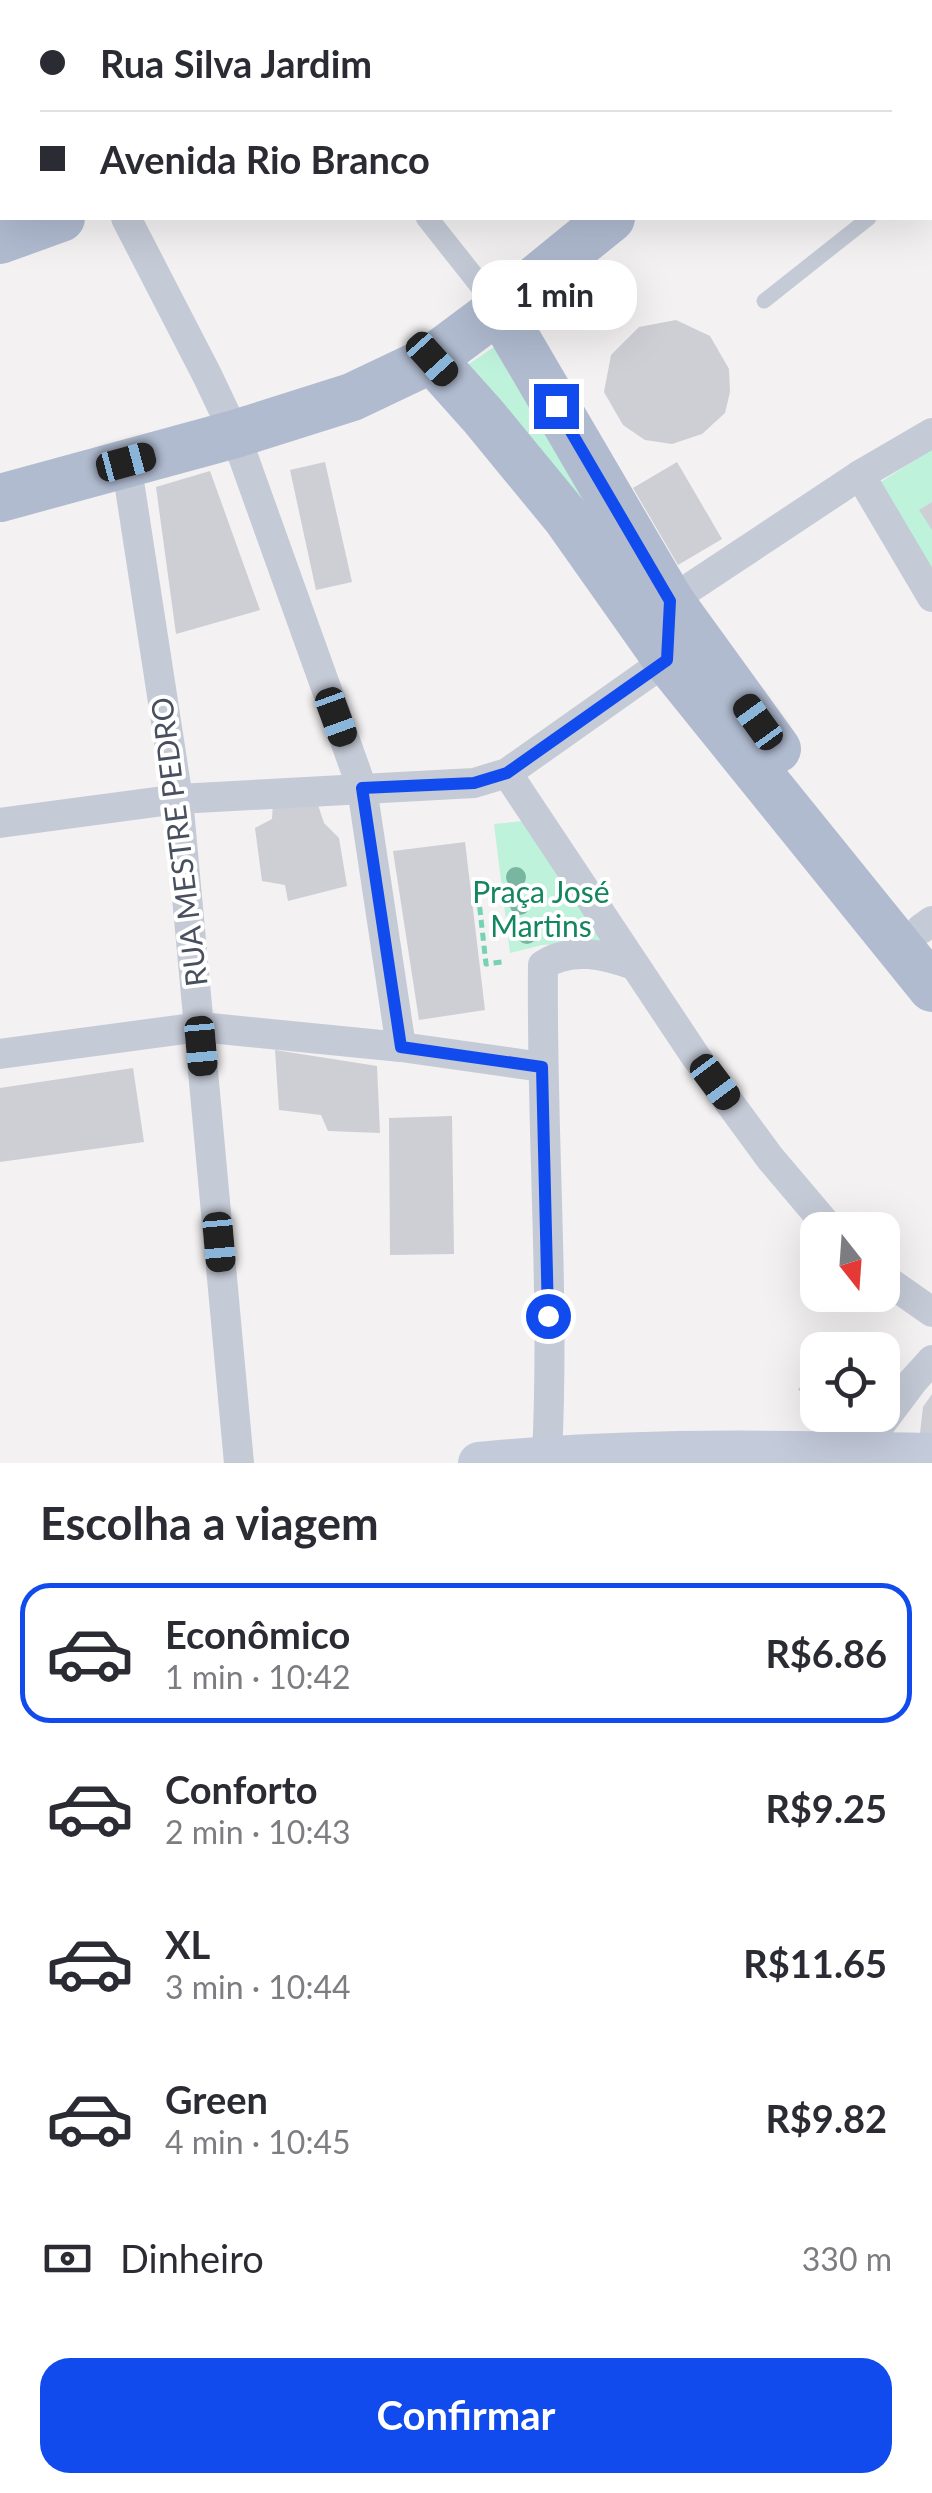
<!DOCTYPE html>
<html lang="pt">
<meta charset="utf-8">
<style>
body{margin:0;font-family:Lato,sans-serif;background:#f2f2f3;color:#2b2b33;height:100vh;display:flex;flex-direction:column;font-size:38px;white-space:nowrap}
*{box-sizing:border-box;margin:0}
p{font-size:32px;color:#7c7c81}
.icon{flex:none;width:55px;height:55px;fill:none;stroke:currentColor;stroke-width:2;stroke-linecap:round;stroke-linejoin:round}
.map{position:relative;height:1463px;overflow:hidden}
.panel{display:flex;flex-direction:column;background:#fff;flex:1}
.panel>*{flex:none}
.top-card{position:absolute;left:0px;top:0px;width:932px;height:220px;box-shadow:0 10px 40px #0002;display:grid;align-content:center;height:220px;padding:0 40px;background:#fff}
.needle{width:65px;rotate:163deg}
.controls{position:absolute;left:800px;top:1212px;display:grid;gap:20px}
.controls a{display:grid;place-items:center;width:100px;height:100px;border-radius:20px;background:#fff;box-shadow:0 10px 40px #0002;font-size:50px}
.end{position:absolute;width:45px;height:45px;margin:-22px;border:12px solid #114bed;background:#fff;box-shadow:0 0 0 5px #fff}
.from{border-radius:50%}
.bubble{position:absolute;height:70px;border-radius:30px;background:#fff;box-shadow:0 10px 40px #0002;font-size:32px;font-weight:700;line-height:70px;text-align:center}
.car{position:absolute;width:30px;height:60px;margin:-30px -15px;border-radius:12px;box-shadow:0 0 8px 2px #0007;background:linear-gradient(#222 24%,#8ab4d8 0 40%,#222 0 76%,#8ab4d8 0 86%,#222 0)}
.top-card b{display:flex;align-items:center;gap:35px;height:95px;font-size:38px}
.top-card b+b{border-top:2px solid #e1e1e2}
.top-card i{width:25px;height:25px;background:#2b2b33}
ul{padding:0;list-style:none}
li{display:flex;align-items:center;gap:30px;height:140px;margin:0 20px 15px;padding:0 20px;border:5px solid transparent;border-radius:30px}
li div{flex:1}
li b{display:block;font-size:38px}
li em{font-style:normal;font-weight:700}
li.on{border-color:#114bed}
li>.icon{width:90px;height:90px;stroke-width:1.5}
h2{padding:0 40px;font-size:45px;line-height:120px}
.pay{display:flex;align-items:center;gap:25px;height:110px;padding:0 40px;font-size:38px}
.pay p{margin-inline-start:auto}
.action{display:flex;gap:20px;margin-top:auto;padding:20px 40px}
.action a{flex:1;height:115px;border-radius:30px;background:#114bed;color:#fff;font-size:40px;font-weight:700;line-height:115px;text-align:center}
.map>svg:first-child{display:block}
.green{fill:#bef2db}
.building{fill:#cdcfd5}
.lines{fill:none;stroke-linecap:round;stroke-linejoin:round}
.path{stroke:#75d2b4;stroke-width:5;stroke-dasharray:8 5;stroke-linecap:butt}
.service{stroke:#c4cad6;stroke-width:15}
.pedestrian{stroke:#c4cad6;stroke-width:22}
.minor{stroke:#c4cad6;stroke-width:30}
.secondary{stroke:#c3cada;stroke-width:42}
.primary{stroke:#b0bbd0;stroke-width:48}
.tree{fill:#78b6a1}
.route{stroke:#114bed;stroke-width:12}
.labels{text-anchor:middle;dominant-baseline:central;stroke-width:8;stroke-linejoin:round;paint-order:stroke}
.street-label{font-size:30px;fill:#48505f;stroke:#fff}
.park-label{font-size:30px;fill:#138660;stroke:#fff}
</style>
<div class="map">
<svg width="932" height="1463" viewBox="0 0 932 1463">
<rect width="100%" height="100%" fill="#f3f1f1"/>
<!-- green -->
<g class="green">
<polygon points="506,339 657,593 454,374"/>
<polygon points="932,449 932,577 876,485"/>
<polygon points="524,821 606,942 542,945 510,953 494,824"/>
</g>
<!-- building -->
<g class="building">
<polygon points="676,320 710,336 729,369 730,392 725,413 702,434 672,444 645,440 623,425 604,392 611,355 639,327"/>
<polygon points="325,462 352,582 316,590 290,470"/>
<polygon points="677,462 722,539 678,565 633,488"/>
<polygon points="210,471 260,610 176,634 156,487"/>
<polygon points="932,502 932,530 919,510"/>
<polygon points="316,799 324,823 339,838 347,886 288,901 285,885 262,881 255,828 272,819 273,803"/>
<polygon points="465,842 485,1010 419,1020 393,851"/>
<polygon points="275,1050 377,1066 380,1133 328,1131 321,1115 279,1110"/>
<polygon points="133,1068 144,1142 0,1162 0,1088"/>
<polygon points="452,1116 454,1254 390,1255 389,1118"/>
<polygon points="818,1374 818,1414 798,1389"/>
<polygon points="932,1394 932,1442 919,1442 923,1407"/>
<polygon points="818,1415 858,1415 833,1434"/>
</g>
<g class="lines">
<!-- path -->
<polyline class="path" points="472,901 479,901 486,964 502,962"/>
<!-- service -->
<g class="service">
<polyline points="930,169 932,167"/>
<polyline points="764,301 869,218"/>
</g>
<!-- pedestrian -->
<g class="pedestrian">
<polyline points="266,2 271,0"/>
<polyline points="427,218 499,309"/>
</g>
<!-- minor -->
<g class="minor">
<polyline points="15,2 19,0"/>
<polyline points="930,67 932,69"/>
<polyline points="126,218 207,375 235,434 362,788 401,1047"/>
<polyline points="126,462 178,799 239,1463"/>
<polyline points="860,475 932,597"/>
<polyline points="507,773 696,1057 770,1158 831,1230"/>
<polyline points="0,823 178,799 474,783 507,773 667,660 670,601 860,475 932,433"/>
<polyline points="921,929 932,921"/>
<polyline points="0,1054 200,1027 401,1047 542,1067"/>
<polyline points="882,1277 932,1312"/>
<polyline points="859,1453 913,1381 932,1360"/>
<path d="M547 1456C555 1293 541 1128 543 965 572 946 605 955 634 965"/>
</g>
<!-- secondary -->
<path class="secondary" d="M479 1463C629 1448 781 1451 932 1454"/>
<!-- primary -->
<g class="primary">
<polyline points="390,2 393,0"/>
<polyline points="868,2 871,0"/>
<polyline points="0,240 61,218"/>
<polyline points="499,309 670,601 777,749"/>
<polyline points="432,359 483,416 566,517 667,660 932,988"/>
<polyline points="0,498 235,434 352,397 432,359 499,309 611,218"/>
</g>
</g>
<!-- trees -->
<g class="tree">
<circle cx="516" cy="877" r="10"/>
<circle cx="520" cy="905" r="10"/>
<circle cx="527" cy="934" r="10"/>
</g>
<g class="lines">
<!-- route -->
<polyline class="route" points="548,1316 542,1067 401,1047 362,788 474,783 507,773 667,660 670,601 556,406"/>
</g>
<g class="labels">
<!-- street labels -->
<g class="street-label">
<text transform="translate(178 842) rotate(-97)">RUA MESTRE PEDRO</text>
</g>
<!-- park labels -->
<g class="park-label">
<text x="541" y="891">Praça José<tspan x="541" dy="34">Martins</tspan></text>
</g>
</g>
</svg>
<div class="controls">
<a><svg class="needle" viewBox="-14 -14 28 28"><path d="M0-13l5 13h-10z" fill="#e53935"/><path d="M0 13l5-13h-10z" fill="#7c7c81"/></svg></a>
<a><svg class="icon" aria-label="locate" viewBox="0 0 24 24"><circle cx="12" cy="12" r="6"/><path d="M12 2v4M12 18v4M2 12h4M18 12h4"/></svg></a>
</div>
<i class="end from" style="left:548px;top:1316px"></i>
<i class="end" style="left:556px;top:406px"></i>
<div class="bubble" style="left:472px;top:260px;width:165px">1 min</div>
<i class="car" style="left:432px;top:359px;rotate:138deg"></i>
<i class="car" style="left:126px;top:462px;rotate:75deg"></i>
<i class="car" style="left:336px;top:717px;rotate:160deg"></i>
<i class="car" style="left:758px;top:722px;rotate:324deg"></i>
<i class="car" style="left:201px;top:1046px;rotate:175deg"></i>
<i class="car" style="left:715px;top:1082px;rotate:143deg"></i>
<i class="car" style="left:219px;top:1242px;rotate:175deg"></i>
<div class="top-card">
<b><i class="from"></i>Rua Silva Jardim</b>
<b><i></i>Avenida Rio Branco</b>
</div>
</div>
<section class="panel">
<h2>Escolha a viagem</h2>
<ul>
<li class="on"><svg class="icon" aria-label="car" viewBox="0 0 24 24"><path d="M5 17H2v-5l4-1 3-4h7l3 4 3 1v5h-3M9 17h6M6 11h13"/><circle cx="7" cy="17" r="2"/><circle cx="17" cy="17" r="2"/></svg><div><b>Econômico</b><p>1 min · 10:42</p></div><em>R$6.86</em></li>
<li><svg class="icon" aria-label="car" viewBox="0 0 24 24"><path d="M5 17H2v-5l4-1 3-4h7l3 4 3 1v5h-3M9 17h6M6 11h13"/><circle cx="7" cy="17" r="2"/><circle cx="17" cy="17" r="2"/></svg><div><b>Conforto</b><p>2 min · 10:43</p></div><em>R$9.25</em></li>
<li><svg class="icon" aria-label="car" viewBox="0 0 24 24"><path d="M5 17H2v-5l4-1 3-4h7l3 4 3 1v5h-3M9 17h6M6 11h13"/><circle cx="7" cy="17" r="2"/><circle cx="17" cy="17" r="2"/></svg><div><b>XL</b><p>3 min · 10:44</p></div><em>R$11.65</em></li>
<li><svg class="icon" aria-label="car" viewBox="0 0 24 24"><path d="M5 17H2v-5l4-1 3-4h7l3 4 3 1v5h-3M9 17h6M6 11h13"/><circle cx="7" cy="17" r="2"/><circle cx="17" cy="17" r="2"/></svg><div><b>Green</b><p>4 min · 10:45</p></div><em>R$9.82</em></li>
</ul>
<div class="pay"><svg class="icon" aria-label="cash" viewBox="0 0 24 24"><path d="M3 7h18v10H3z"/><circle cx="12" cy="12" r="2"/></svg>Dinheiro<p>330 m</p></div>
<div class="action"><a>Confirmar</a></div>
</section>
